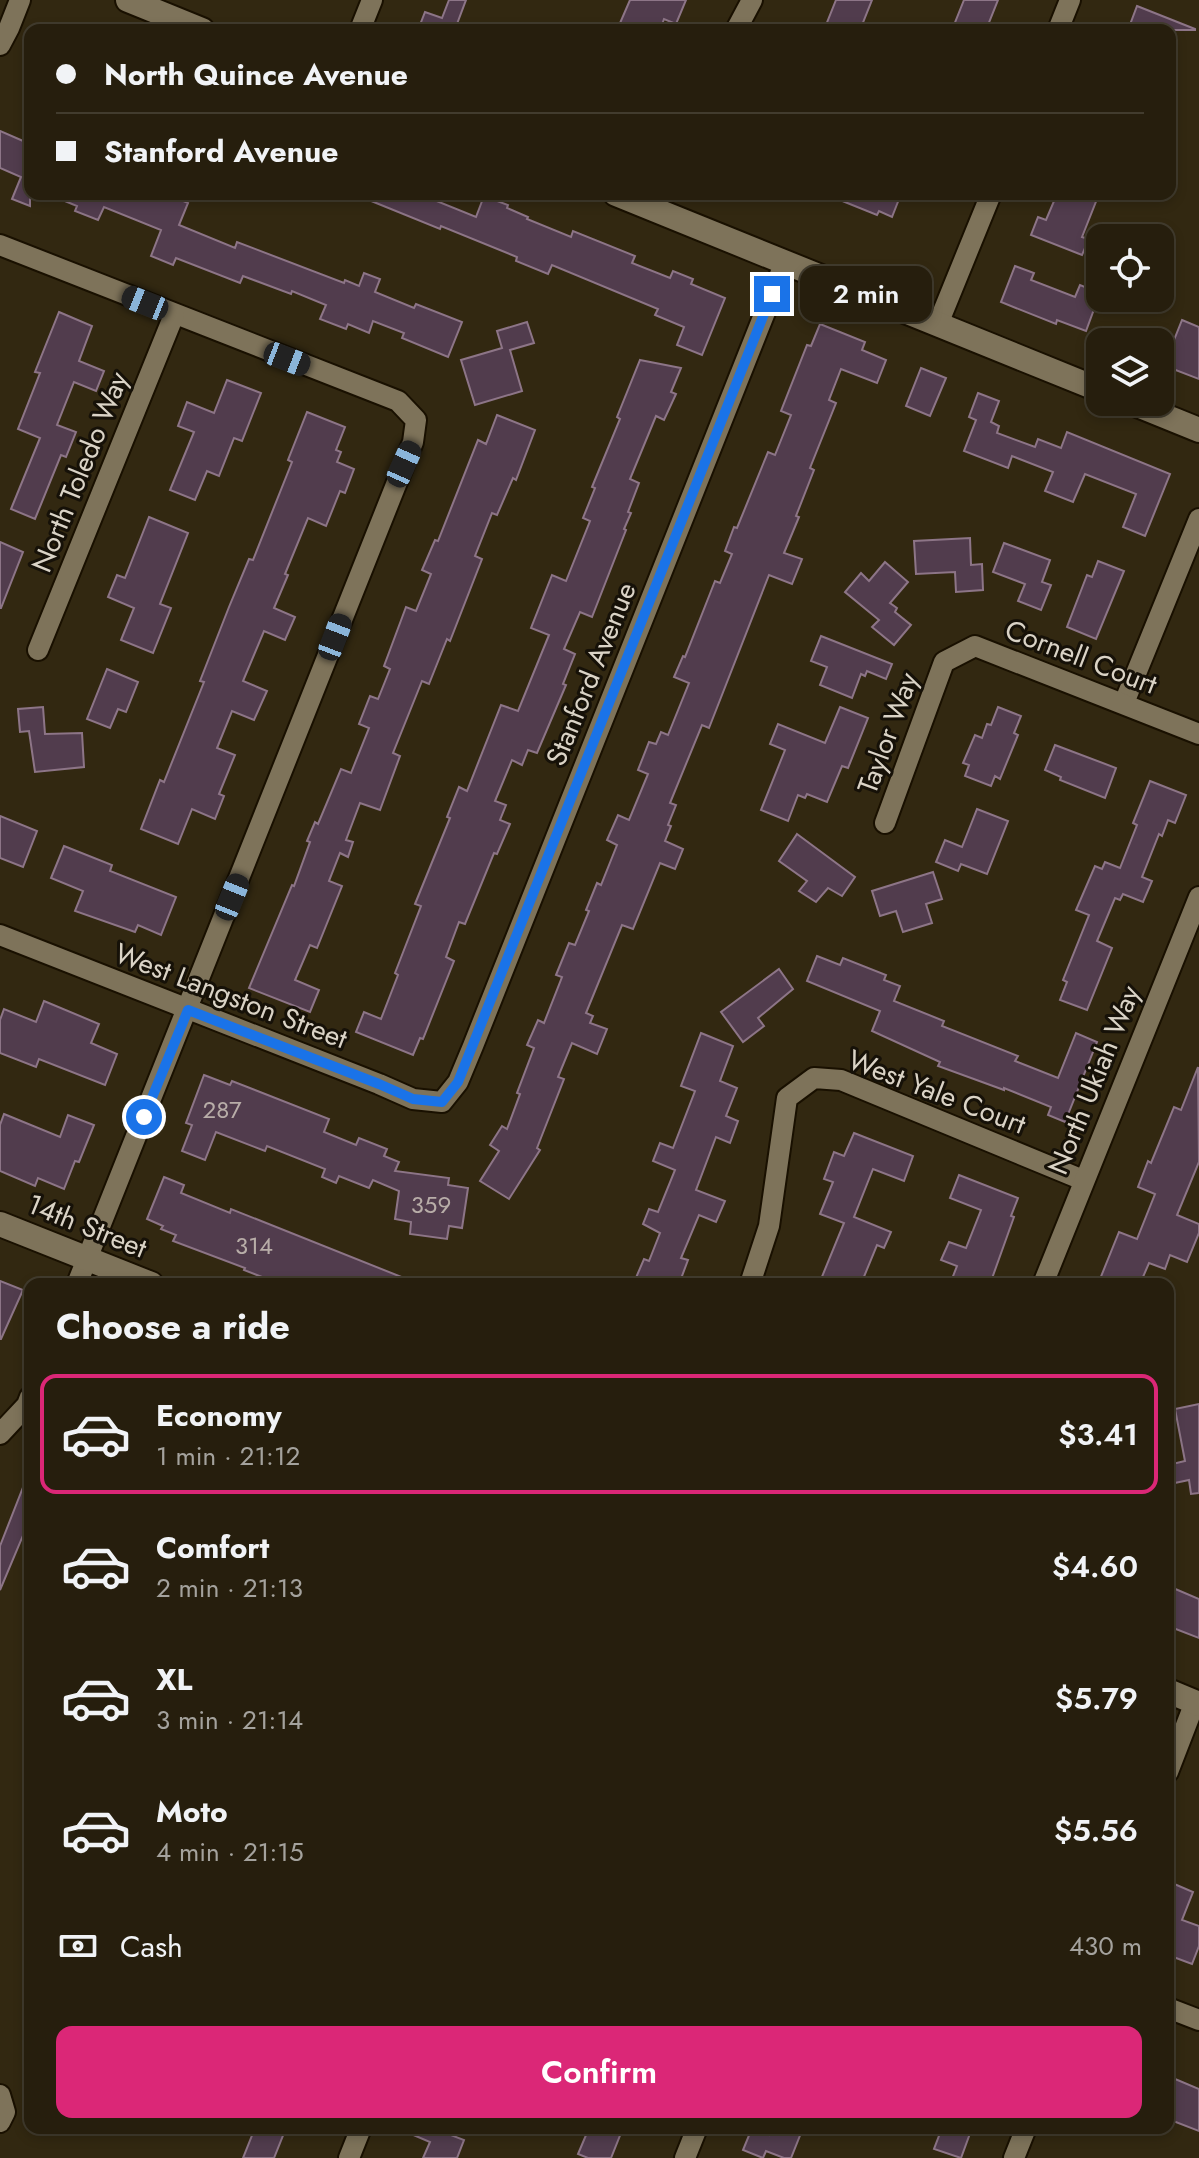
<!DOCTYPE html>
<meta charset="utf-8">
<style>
body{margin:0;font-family:Jost,sans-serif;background:#2e2716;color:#f1f3f6;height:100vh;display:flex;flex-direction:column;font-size:30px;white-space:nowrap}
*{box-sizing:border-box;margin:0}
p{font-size:26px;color:#a4a29d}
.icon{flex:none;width:44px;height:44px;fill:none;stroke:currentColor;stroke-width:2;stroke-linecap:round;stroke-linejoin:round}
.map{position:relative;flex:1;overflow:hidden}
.details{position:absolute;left:24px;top:1278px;width:1150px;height:856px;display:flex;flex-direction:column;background:#261e0d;border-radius:16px;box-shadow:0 4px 12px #0003,0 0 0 2px #423c2e}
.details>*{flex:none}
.banner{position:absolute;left:24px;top:24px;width:1152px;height:176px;border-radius:16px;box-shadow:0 4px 12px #0003,0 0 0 2px #423c2e;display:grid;align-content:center;height:176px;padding:0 32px;background:#261e0d}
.fabs{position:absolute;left:1086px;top:224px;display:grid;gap:16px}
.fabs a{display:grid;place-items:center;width:88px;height:88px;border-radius:16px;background:#261e0d;box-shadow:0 4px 12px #0003,0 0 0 2px #423c2e;font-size:40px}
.end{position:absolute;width:36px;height:36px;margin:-18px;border:10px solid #1a73e8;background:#fff;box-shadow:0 0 0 4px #fff}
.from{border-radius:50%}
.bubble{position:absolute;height:56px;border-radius:16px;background:#261e0d;box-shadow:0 4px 12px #0003,0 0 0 2px #423c2e;font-size:26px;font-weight:600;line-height:56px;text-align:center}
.car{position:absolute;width:24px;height:48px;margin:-24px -12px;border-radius:10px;box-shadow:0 0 6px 2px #0007;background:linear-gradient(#222 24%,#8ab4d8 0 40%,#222 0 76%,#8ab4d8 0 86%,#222 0)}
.banner b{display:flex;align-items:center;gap:28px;height:76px;font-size:30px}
.banner b+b{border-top:2px solid #423c2e}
.banner i{width:20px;height:20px;background:#f1f3f6}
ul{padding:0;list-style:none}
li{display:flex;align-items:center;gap:24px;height:120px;margin:0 16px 12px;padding:0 16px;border:4px solid transparent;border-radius:16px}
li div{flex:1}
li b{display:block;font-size:30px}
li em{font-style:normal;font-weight:600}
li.current{border-color:#db2777}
li>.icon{width:72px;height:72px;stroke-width:1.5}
h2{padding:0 32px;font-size:36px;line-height:96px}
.pay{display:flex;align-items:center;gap:20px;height:88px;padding:0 32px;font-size:30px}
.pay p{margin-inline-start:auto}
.button{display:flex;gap:16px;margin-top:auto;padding:16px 32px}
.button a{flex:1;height:92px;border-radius:16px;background:#db2777;color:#fff;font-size:32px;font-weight:600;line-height:92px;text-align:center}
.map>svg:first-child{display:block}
.building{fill:#513c4d;stroke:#8d7587;stroke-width:2}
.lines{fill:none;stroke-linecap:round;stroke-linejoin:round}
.street-casing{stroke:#191000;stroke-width:24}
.secondary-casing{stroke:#191000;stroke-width:28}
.street{stroke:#7e735a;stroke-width:20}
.secondary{stroke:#7e735a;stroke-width:24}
.route{stroke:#1a73e8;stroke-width:10}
.labels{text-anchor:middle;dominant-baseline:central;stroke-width:6;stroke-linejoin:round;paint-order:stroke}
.number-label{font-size:24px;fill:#b8ada8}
.street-label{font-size:28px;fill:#dad3c6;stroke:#161108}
</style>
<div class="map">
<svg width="1199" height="2158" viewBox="0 0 1199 2158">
<rect width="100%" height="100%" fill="#322811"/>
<!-- building -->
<g class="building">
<polygon points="449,0 466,0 457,24 469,30 418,30 425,12 442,18"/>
<polygon points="630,0 686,0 676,24 664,19 660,30 617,30"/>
<polygon points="836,0 872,0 860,30 824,30"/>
<polygon points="964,0 998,0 986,30 952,30"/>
<polygon points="1137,6 1195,29 1195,30 1128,30"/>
<polygon points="0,131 30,144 30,206 12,199 21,177 0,168"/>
<polygon points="48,194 185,194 183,201 188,203 179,225 235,248 237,242 344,283 345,280 359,286 364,273 380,279 375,292 414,308 416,304 462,322 448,357 402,338 404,333 373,321 369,333 348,324 346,329 320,319 326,305 292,291 291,294 243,276 240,283 176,258 173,265 151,256 161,230 104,207 98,220 75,211 77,206"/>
<polygon points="354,194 437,194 434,200 476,217 484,196 508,205 507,208 528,217 527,219 571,237 573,231 635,256 632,263 670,278 673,271 693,279 691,284 725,298 702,355 677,345 684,327 655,315 658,309 552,265 548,274 516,261 517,257 441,226 440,229"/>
<polygon points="825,194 901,194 892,217 879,211 877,215"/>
<polygon points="1057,194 1099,194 1082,237 1089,239 1082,255 1031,235 1038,217 1046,220"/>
<polygon points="1015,266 1034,273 1031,280 1075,297 1080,285 1100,293 1086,331 1057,320 1056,324 1001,302"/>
<polygon points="59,312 92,326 79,361 104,371 96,391 74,382 57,425 76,432 66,457 61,455 35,519 11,509 40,438 18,429 40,373 35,372"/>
<polygon points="1182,320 1199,327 1199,379 1160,364 1160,340 1172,345"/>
<polygon points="527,322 534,343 510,350 522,391 475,405 461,360 502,348 497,331"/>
<polygon points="820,324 865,342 862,350 886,360 877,383 841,369 829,400 836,403 810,468 814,470 796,516 799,517 784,553 802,559 792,584 769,575 709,728 702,725 670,803 676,805 668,825 671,826 665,841 683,849 675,869 660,863 633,929 622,925 586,1013 593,1016 590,1023 607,1029 597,1054 572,1043 558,1077 564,1079 537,1148 540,1150 509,1199 480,1181 499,1151 490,1145 502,1126 507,1129 520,1094 517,1093 534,1048 527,1045 538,1020 544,1023 562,977 556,975 569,943 575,945 589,911 586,910 597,883 601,885 617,845 607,840 618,815 629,820 648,774 638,770 649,742 656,744 661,732 668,735 689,683 674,677 683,656 685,657 715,581 720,583 732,554 725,551 734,527 737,528 768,452 775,455 791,415 781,411 807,345 811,346"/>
<polygon points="640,360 681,368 671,392 676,394 664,420 656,416 630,479 639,483 628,512 631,513 624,529 626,530 592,617 580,612 564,649 575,654 563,684 566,685 537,753 528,750 522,765 512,760 495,801 506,805 500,820 510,824 497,854 494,853 465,924 459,922 446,957 454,961 423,1039 420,1038 413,1055 356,1032 364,1012 381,1019 398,975 395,973 421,906 415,904 450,818 447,817 459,787 467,791 501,705 518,711 549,635 531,628 552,575 566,581 590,521 583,518 595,488 592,487 620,419 617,417"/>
<polygon points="921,368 946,378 930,416 906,406"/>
<polygon points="227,380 261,393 242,441 234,438 219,476 207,471 195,500 170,490 194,432 178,426 187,402 214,413"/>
<polygon points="978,393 999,401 991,422 999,426 997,433 1035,447 1038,439 1061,448 1067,432 1170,474 1145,536 1123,527 1136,494 1085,474 1073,502 1045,491 1053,472 1012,456 1008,468 964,451 976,420 969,417"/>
<polygon points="307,412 345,427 336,450 341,452 337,462 354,469 345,493 340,491 326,526 308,518 285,574 288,575 274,608 295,617 285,640 264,631 243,681 267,691 254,720 232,711 217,748 235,755 219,794 224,796 215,819 192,809 178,844 141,829 160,780 164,782 204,682 200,681 229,607 249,559 253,560 292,462 288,460"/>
<polygon points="497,415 535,430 516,480 513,478 497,515 492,513 475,556 482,559 450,641 447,639 429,684 422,681 393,753 400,756 380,810 360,803 346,840 353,842 348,857 340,853 329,881 342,886 317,948 310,945 295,980 319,990 310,1012 249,988 292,885 294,886 310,842 307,841 315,822 318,824 341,769 351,773 369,728 359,724 370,696 378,699 390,669 384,666 406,607 416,611 431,574 422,570 435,540 438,541 478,440 486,444"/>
<polygon points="149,517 188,533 160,604 171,608 153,653 121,640 134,608 108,597 117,575 125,578"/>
<polygon points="970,538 971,565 982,564 983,590 956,592 955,572 916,574 914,541"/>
<polygon points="0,542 23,552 1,608 0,608"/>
<polygon points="1004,543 1050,560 1042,582 1051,585 1041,610 1018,601 1025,584 993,572"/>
<polygon points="1098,561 1124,571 1096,639 1067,627 1087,575 1092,577"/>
<polygon points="885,562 908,582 890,603 897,608 895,612 911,625 894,645 872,627 879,620 845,592 861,573 869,581"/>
<polygon points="821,636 892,664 886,679 867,671 865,676 861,674 852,698 820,685 827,667 811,661"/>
<polygon points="107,669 138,682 126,712 118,709 110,728 87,719"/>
<polygon points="43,707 45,734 82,733 84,767 35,772 29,731 20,732 18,709"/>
<polygon points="840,707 868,718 848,768 842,766 827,802 807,794 805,798 798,795 788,821 761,810 785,750 770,744 778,724 825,743"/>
<polygon points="998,707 1021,716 1014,733 1018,735 1000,779 995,776 991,786 965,776 969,765 963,763 975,735 982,738 987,724 991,725"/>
<polygon points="1055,745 1116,768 1105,798 1060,780 1061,777 1045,770"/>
<polygon points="1150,781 1186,795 1175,823 1168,820 1162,836 1159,834 1142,877 1152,881 1143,902 1123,894 1120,900 1115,898 1097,941 1112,948 1087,1010 1060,1000 1067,982 1063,980 1089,915 1076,910 1095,866 1102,869 1105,862 1120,868 1137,825 1133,823"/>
<polygon points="977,809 1008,821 987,874 961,864 958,871 936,862 945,840 962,847"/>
<polygon points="0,816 37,831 23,867 0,858"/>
<polygon points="797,834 855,877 842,896 828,888 816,902 799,891 807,881 779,861"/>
<polygon points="64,846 112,865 110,871 176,897 161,935 138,925 135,932 75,911 83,891 51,878"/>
<polygon points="933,872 942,899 926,904 932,923 903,932 896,911 880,916 872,891"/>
<polygon points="817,956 840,965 843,958 886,975 884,980 900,986 894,1001 944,1021 942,1026 1018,1056 1015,1061 1058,1078 1076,1033 1097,1042 1065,1122 1048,1115 1051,1107 1004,1088 1004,1090 938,1066 940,1062 872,1031 880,1011 807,981"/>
<polygon points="779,969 793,989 758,1018 764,1026 743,1042 721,1012"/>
<polygon points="44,1001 99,1024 91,1043 117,1054 105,1085 39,1059 36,1067 0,1053 0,1020 4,1009 36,1022"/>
<polygon points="701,1033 733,1046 720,1081 737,1088 726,1116 738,1121 730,1143 716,1137 696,1190 725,1201 716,1222 699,1215 681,1258 688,1260 679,1284 645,1284 635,1280 644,1259 649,1261 660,1233 643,1224 649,1209 658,1212 675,1170 653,1161 660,1143 673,1148 695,1091 681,1086"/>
<polygon points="1198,1067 1199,1162 1177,1215 1199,1224 1199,1233 1187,1262 1170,1255 1165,1269 1149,1263 1140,1284 1098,1284 1119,1232 1137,1239 1155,1194 1138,1187 1148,1161 1151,1163 1174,1107 1181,1110"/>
<polygon points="204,1075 230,1085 232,1081 329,1119 324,1132 356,1145 359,1138 387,1149 384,1156 399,1162 395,1171 449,1178 448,1185 468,1188 462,1228 449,1226 447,1239 410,1234 411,1222 395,1219 399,1191 373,1180 369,1188 339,1176 336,1183 322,1177 325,1169 267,1146 265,1151 216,1132 205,1160 182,1151 192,1125 186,1123"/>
<polygon points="4,1114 60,1137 68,1115 94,1125 79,1162 75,1161 64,1189 38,1178 35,1186 0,1171 0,1125"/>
<polygon points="854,1133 913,1156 904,1181 873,1169 854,1217 891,1232 884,1248 877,1245 861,1284 819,1284 844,1223 820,1214 833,1182 824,1179 834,1152 844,1156"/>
<polygon points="959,1175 1018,1198 1011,1216 1014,1217 990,1284 950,1284 957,1266 941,1260 949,1242 966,1248 981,1210 950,1198"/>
<polygon points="164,1177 184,1185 181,1193 230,1213 231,1209 419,1284 280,1284 244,1270 245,1268 173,1241 176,1235 161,1229 163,1226 147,1219"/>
<polygon points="0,1281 23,1290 1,1339 0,1339"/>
<polygon points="1199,1404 1199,1493 1191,1494 1189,1480 1170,1484 1168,1465 1185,1461 1175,1409"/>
<polygon points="29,1472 30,1536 24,1533 0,1590 0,1546"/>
<polygon points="1173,1588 1199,1599 1199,1638 1168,1626 1168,1601"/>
<polygon points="1172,1883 1193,1892 1182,1920 1199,1926 1199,1946 1192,1964 1168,1955 1168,1893"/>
<polygon points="1168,2076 1199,2089 1199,2131 1168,2119"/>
<polygon points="255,2128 272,2128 284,2133 274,2158 243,2158"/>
<polygon points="397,2128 450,2128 448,2134 464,2140 457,2158 423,2158 430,2142"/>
<polygon points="589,2128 623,2128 611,2158 588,2158 578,2154"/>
<polygon points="752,2128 769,2135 771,2128 803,2128 791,2158 784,2158 766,2151 763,2158 743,2150"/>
<polygon points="942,2128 972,2128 961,2158 934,2149"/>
</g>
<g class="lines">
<defs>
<g id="street">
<polyline points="360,30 372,0"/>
<polyline points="736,30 752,0"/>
<polyline points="1058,30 1070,0"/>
<polyline points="0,45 9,28 20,0"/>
<polyline points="0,245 398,401 416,420 413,442 77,1284"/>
<polyline points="938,324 991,194"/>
<polyline points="38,650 174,315"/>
<polyline points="1124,703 1199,519"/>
<polyline points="885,823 944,662 975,646 1199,734"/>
<polyline points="0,935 379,1084 413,1099 442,1102 458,1082 473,1046 785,262"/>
<polyline points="750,1284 769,1226 787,1098 814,1078 841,1080 1083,1180"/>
<polyline points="1043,1284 1199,897"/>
<polyline points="0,1434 27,1405 30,1397"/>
<polyline points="1168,1772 1195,1702"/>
<polyline points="1168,2008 1199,2020"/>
<polyline points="0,2095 5,2112 0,2122"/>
<polyline points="349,2158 361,2128"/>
<polyline points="685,2158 697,2128"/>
<polyline points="1014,2158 1026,2128"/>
</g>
<g id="secondary">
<polyline points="128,0 202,30"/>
<polyline points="616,194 1100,390"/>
<polyline points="1130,402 1199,430"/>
<polyline points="0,1224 151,1284"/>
<polyline points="1168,1691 1199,1704"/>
</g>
</defs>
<!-- street casing -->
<use href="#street" class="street-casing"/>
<!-- secondary casing -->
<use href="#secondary" class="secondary-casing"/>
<!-- street -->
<use href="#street" class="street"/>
<!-- secondary -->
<use href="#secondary" class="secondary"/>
</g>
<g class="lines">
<!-- route -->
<polyline class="route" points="144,1117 188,1010 379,1084 413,1099 442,1102 458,1082 772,294"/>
</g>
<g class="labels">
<!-- number labels -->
<g class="number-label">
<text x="222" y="1109">287</text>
<text x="431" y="1204">359</text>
<text x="254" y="1245">314</text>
</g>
<!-- street labels -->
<g class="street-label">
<text transform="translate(80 472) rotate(-68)">North Toledo Way</text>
<text transform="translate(1081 657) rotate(21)">Cornell Court</text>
<text transform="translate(591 674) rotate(-68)">Stanford Avenue</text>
<text transform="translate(888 733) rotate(-70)">Taylor Way</text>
<text transform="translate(231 996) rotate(21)">West Langston Street</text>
<text transform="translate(1094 1080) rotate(-68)">North Ukiah Way</text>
<text transform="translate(937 1092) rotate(21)">West Yale Court</text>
<text transform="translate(87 1226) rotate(22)">14th Street</text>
</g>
</g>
</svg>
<div class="fabs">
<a><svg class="icon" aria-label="locate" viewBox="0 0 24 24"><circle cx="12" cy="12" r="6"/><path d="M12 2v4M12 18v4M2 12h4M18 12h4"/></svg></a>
<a><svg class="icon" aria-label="layers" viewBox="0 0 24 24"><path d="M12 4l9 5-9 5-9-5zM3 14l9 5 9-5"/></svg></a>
</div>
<i class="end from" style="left:144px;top:1117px"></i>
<i class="end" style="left:772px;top:294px"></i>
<div class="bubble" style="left:800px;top:266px;width:132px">2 min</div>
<i class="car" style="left:145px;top:303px;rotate:292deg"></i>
<i class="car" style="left:287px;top:359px;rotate:111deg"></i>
<i class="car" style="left:404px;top:464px;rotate:24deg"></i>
<i class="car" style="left:335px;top:637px;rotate:21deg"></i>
<i class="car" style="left:232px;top:897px;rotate:22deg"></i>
<div class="banner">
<b><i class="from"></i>North Quince Avenue</b>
<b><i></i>Stanford Avenue</b>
</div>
<section class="details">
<h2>Choose a ride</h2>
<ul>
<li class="current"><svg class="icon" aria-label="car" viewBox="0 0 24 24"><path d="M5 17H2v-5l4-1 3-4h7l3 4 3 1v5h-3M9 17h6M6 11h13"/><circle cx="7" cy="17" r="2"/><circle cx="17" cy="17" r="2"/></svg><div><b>Economy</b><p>1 min · 21:12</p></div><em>$3.41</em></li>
<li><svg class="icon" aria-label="car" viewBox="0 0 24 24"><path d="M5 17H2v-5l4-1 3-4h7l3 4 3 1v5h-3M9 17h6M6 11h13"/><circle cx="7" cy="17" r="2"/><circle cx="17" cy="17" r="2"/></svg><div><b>Comfort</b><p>2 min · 21:13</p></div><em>$4.60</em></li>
<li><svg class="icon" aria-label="car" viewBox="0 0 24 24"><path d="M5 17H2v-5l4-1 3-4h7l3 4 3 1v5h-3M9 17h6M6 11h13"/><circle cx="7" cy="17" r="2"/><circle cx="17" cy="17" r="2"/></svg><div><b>XL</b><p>3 min · 21:14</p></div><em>$5.79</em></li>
<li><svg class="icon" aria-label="car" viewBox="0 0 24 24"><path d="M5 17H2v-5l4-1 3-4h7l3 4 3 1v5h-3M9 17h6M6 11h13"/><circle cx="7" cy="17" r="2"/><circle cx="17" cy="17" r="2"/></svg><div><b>Moto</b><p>4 min · 21:15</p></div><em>$5.56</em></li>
</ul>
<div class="pay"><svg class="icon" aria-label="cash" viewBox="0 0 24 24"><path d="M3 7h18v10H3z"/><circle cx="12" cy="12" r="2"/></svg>Cash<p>430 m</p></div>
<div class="button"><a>Confirm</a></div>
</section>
</div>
